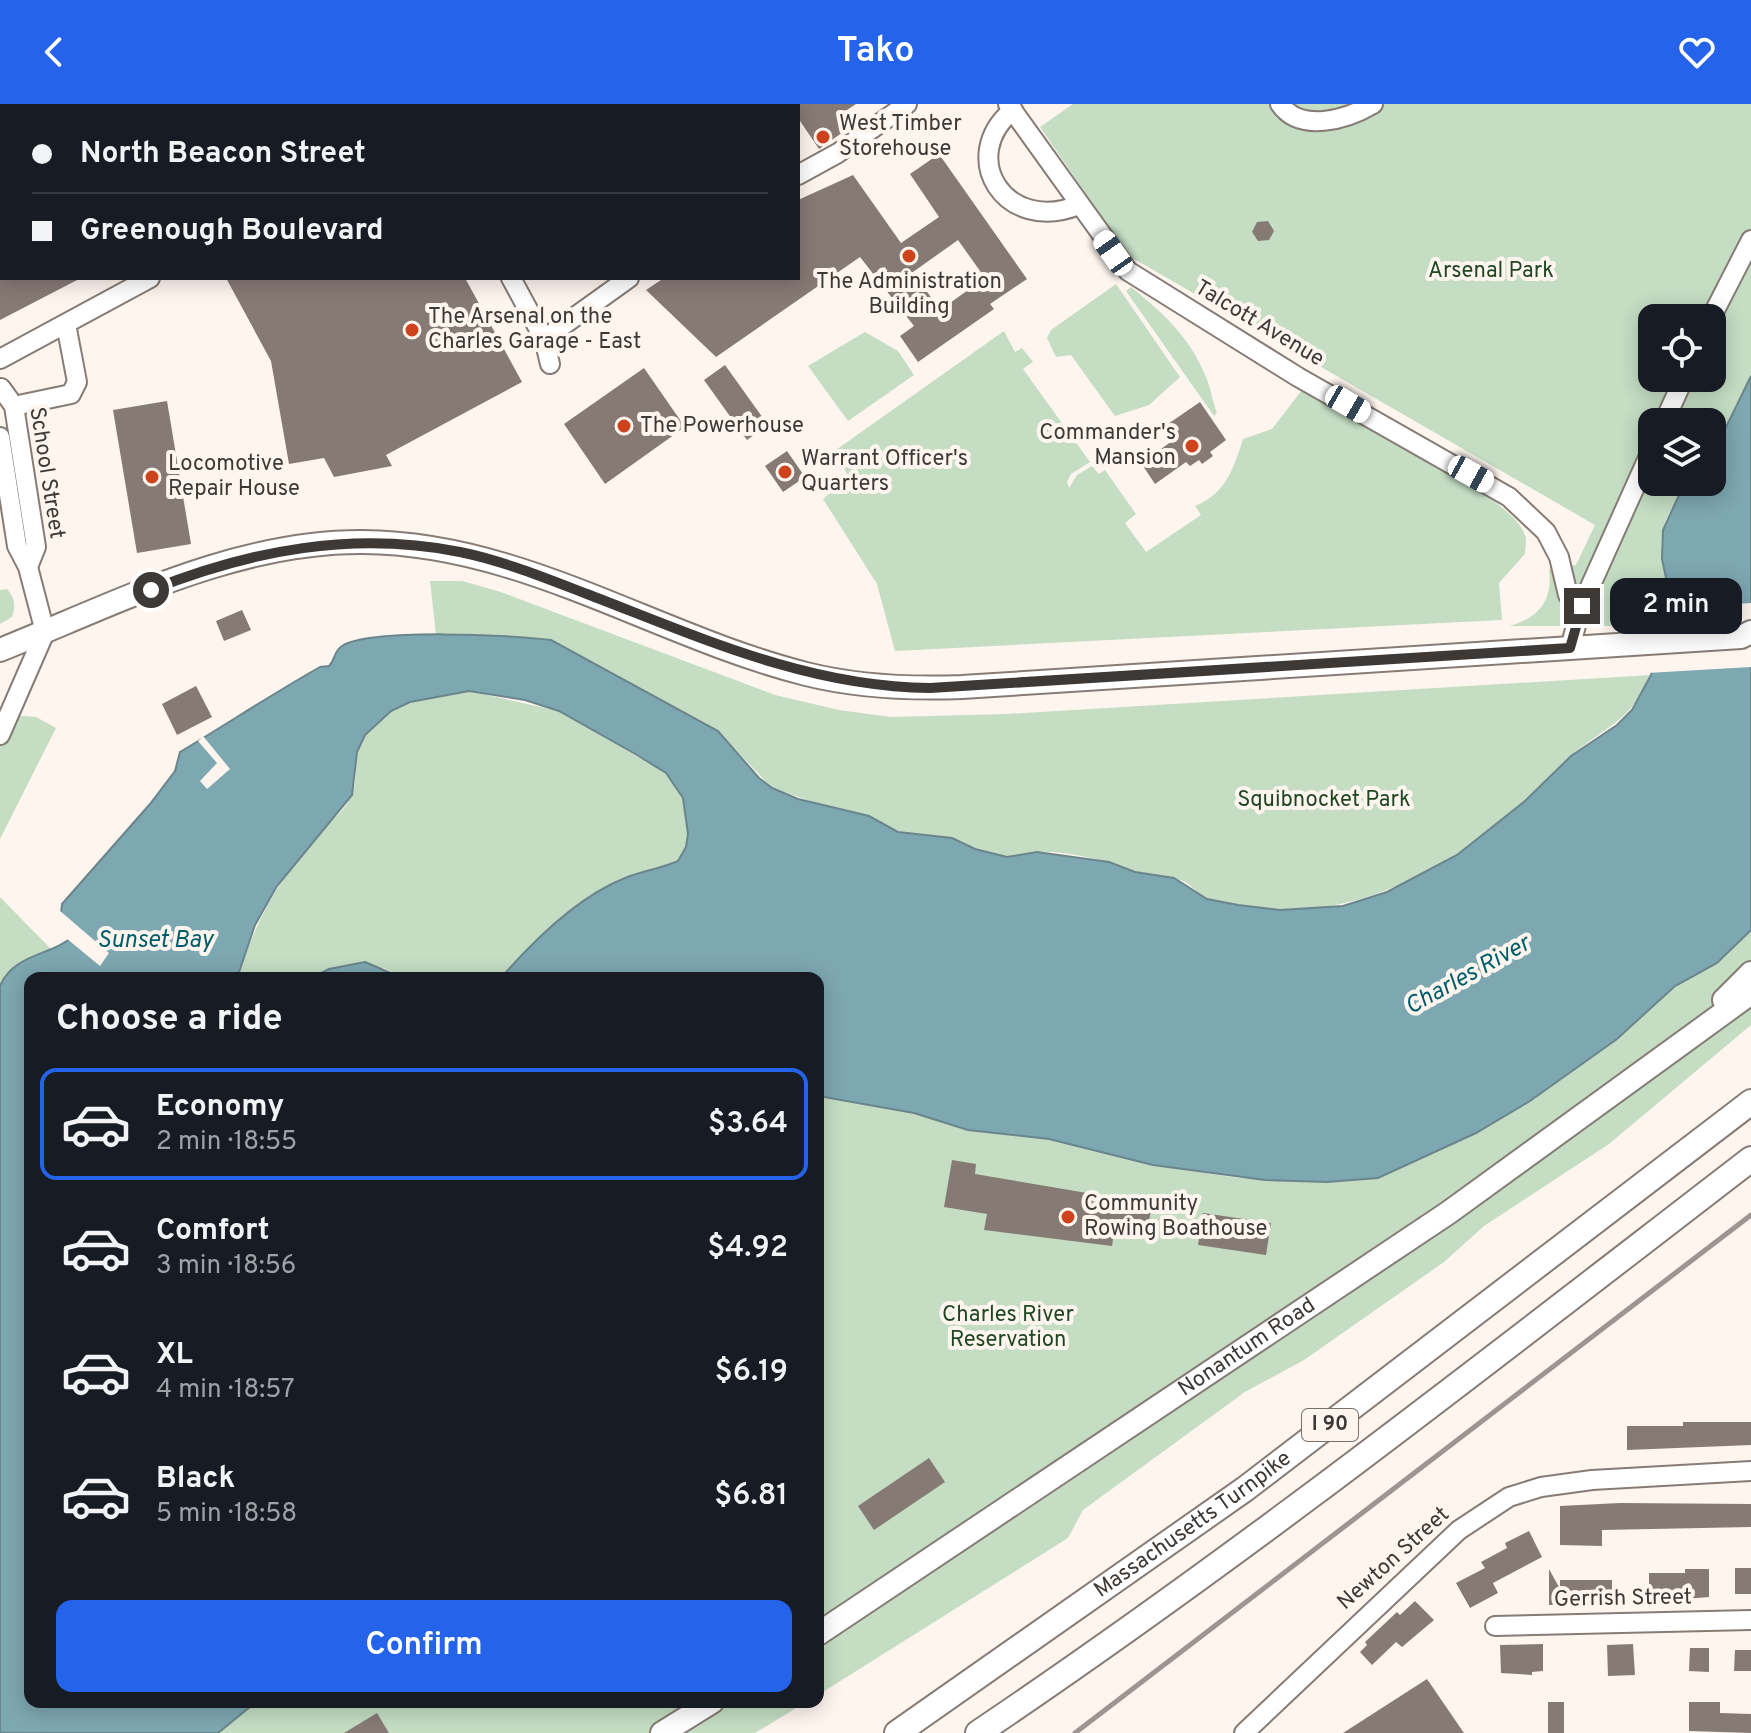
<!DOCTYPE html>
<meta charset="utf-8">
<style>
body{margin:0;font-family:Overpass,sans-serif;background:#20242c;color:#f1f3f6;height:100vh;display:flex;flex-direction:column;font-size:30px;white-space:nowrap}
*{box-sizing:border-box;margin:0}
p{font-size:26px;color:#9ea1a6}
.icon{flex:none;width:44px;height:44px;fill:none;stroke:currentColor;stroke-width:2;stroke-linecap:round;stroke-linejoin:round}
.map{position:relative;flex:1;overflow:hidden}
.side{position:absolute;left:24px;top:868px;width:800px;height:736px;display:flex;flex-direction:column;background:#171b24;border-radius:16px;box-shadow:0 4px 20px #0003}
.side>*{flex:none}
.hud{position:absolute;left:0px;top:0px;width:800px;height:176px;box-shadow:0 4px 20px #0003;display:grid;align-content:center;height:176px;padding:0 32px;background:#171b24}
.controls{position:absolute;left:1638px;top:200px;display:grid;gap:16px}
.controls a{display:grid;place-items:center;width:88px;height:88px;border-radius:16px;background:#171b24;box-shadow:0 4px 20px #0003;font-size:40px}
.end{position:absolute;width:36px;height:36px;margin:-18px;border:10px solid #3d3936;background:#fff;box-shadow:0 0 0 4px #fff}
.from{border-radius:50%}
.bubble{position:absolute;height:56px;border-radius:16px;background:#171b24;box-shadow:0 4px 20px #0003;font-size:26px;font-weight:600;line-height:56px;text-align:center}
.car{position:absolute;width:24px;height:48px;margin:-24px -12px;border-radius:10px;box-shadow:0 0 6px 2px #0007;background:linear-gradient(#fff 24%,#345 0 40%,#fff 0 76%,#345 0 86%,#fff 0)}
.hud b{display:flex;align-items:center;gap:28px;height:76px;font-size:30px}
.hud b+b{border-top:2px solid #363941}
.hud i{width:20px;height:20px;background:#f1f3f6}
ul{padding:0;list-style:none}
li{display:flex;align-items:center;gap:24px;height:112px;margin:0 16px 12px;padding:0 16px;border:4px solid transparent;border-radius:16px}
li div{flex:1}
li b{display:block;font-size:30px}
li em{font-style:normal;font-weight:600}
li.current{border-color:#2563eb}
li>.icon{width:72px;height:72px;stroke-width:1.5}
h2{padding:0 32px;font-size:36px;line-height:96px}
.primary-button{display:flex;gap:16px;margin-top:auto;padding:16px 32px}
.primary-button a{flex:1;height:92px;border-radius:16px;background:#2563eb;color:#fff;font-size:32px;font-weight:600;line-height:92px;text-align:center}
header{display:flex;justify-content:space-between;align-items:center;height:104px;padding:0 32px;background:#2563eb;color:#fff;font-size:36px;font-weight:600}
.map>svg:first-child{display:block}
.green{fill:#c4ddc3;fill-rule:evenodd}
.water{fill:#7da7b1;stroke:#6a868c;stroke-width:2}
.pier{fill:#fef5ef}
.building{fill:#867a75;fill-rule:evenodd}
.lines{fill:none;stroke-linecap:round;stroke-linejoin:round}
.minor-casing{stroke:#867c75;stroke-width:22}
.major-casing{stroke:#867c75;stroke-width:26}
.highway-casing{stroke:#867c75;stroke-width:28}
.minor{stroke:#fff;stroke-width:18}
.major{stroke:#fff;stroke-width:22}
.highway{stroke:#fff;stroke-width:24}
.rail{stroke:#9c9591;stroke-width:5}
.route{stroke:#3d3936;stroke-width:10}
.poi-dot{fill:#cc431e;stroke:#fef5ef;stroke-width:3}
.labels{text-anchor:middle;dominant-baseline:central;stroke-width:8;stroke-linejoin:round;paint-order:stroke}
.shield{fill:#fef5ef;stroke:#77716e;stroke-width:2}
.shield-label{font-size:20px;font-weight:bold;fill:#3d3936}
.poi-label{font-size:22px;fill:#3d3936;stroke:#fef5ef;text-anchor:start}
.park-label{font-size:22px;fill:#1f4722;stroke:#fef5ef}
.street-label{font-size:22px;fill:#3d3936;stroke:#fef5ef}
.water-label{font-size:24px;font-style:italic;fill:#005e6c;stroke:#fef5ef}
</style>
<header><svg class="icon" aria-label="back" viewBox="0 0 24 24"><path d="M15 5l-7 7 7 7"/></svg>Tako<svg class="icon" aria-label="heart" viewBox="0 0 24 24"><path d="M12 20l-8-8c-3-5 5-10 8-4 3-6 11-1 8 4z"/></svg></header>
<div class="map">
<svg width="1751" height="1629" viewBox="0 0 1751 1629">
<rect width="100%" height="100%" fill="#fef5ef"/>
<!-- green -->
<g class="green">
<path d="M1073 0H1751V272L1712 352V318H1652V378H1685C1679 395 1664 413 1662 431 1660 458 1671 480 1664 507L1628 522H1509C1539 514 1553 496 1549 465L1576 461 1595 421 1129 152 1040 23ZM1652 214H1712V274H1652Z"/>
<polygon points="1116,180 1180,273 1149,301 1115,312 1071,251 1056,253 1047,234 1051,226"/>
<path d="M1131 183C1163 209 1190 233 1206 273 1211 285 1212 297 1217 309L1214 312 1126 187Z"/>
<path d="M1004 227 1015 248 1022 244 1033 258 1023 265 1090 358 1071 370 1067 378 1069 384 1077 371 1092 362 1099 370 1105 366 1136 410 1125 419 1146 448 1201 411 1195 402C1226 390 1234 363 1243 335L1272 325 1302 286C1345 310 1512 390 1525 431 1527 436 1525 445 1525 450L1499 479 1502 516 895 547 877 480 823 395 849 373 833 348Z"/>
<polygon points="865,228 898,247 914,271 848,317 808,262"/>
<path d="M430 477H462L501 488 775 591 839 606 891 613 1006 610 1651 571C1628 620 1610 619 1572 651 1560 661 1549 674 1538 685 1452 769 1331 833 1209 795 1199 792 1194 783 1185 778 1171 771 1152 772 1137 769 1127 767 1118 761 1109 758 1088 753 1058 746 1037 748 1027 749 1017 754 1007 753 973 750 949 727 914 732L772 684 718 627 551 536 436 531Z"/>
<path d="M7 485C15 495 16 501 12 513L0 520V486Z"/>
<path d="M469 587 559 607 666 669 683 694 688 730 686 743 678 757C660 766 641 767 623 774 581 793 531 839 501 874H402L384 864 311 874H237C255 820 276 780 313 735 324 721 341 712 350 695 363 670 345 646 378 617 402 595 438 593 469 587Z"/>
<polygon points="0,610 36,613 56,624 0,735"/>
<path d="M0 793 51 845C33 850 7 865 0 882Z"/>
<polygon points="1751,826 1751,921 1609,1040 1484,1122 1444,1158 1304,1256 1245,1288 1083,1406 1068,1434 818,1591 818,992 914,1009 968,1026 1049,1035 1152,1061 1238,1074 1327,1078 1378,1074 1476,1029 1530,997 1617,935 1675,882 1717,859"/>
<polygon points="256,1598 806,1598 755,1629 218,1629"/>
</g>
<!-- water -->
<g class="water">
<path d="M1751 272V826L1717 859 1675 882 1617 935 1530 997 1476 1029 1378 1074 1327 1078 1265 1076 1153 1061 1049 1035 968 1026 914 1009 818 992V874H501C534 836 577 793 625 774 642 767 660 765 678 757L686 743 688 730 683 694 666 669 637 651 559 607 525 596 469 587 410 598 391 607 365 631 357 648 352 691 277 782 255 821 237 874H30V1598H256L218 1629H0V882C14 849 52 852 75 831L61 809 62 800 150 700 175 667 180 648C227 620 272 590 320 563L329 562C335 556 334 547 342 542 371 524 513 531 551 536L718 627 759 674 772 684 798 695 869 712 898 728 952 734 975 745 1007 753 1037 748 1109 758 1135 768 1174 774 1207 795 1238 801 1280 806 1343 802 1387 788 1457 751 1525 697 1571 652 1617 621 1632 606 1651 571 1669 488 1662 455 1663 426 1685 378H1712V352Z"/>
<polygon points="365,858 402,874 311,874 329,865"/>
</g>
<!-- pier -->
<g class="pier">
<polygon points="1751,499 1751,563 1647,569 1660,506"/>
<polygon points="203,632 230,665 207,685 200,677 217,659 198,637"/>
<polygon points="59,806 109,849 100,862 66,834 71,830 58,811"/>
</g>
<!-- building -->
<g class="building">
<polygon points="798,0 856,0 844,8 853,21 819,45 798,14"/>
<path d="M939 50 1027 175 990 200 994 205 918 258 900 232 914 222 860 153 716 253 646 186 664 174H798V96L853 71 901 139 939 113 910 70ZM958 136 985 174 940 206 913 168Z"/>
<polygon points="1268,117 1274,127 1269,136 1258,137 1252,128 1257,118"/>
<polygon points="0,174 81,174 0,216"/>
<polygon points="226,174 465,174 522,278 386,351 392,362 334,373 324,354 289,360 271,257"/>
<polygon points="725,261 768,321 747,336 704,276"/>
<polygon points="644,264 685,323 605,380 564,320"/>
<polygon points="167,297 191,440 137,449 113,306"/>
<polygon points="1200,298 1226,336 1210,348 1213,352 1202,360 1199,356 1190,362 1186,358 1155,380 1141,359 1175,335 1165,322"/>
<polygon points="787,347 805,373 783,388 765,362"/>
<polygon points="242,506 251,526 224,537 216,517"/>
<polygon points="196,582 212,613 177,631 162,600"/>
<polygon points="952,1056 976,1060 975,1070 1152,1100 1146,1135 1114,1129 1112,1142 984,1126 987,1110 944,1103"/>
<polygon points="1203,1109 1271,1119 1266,1151 1198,1141"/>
<polygon points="1683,1318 1751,1318 1751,1341 1627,1346 1627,1322 1683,1322"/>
<polygon points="929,1354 945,1378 874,1426 858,1402"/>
<polygon points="1620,1399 1751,1400 1751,1423 1602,1426 1602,1442 1560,1441 1560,1402"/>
<polygon points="1529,1427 1542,1453 1493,1479 1498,1489 1470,1504 1456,1479 1485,1464 1481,1458 1507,1444 1505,1439"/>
<rect x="1735" y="1464" width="16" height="26"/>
<polygon points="1549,1465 1560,1485 1560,1476 1612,1476 1612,1500 1549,1501"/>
<polygon points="1685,1465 1709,1465 1709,1493 1649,1498 1649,1469 1685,1469"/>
<polygon points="1415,1497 1434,1516 1402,1543 1396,1538 1372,1561 1360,1548 1367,1541 1365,1538 1397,1508 1400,1511"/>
<polygon points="1543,1540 1543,1567 1532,1568 1532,1571 1501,1569 1500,1541"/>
<polygon points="1633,1540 1635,1571 1608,1572 1607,1541"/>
<polygon points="1690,1544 1709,1544 1709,1568 1689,1567"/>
<polygon points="1735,1546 1751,1546 1751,1567 1734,1567"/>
<polygon points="1427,1575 1464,1629 1343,1629"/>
<rect x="1548" y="1598" width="16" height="31"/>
<polygon points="1689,1598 1720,1598 1720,1609 1751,1610 1751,1629 1689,1627"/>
<polygon points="377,1609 389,1629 344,1629"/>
</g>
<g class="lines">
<defs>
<g id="minor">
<polyline points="414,0 415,2"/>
<polyline points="625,0 626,2"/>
<polyline points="1008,0 1128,167 1298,273 1509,393 1546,428 1559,453 1568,491 1582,502"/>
<path d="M1280 0C1300 29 1346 16 1373 0"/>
<path d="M1013 6C957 52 1004 131 1079 101"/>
<polyline points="798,71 838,49 907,0"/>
<polyline points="511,174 544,235 550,260"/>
<polyline points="1711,214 1751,136"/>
<polyline points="544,235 629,174"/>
<polyline points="0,255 150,174"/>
<polyline points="1,284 14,302 36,443 28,463"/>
<polyline points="14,302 71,290 77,278 66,220"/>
<polyline points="1664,318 1684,274"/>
<polyline points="0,333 17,442 28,463 45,528 0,631"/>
<polyline points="1570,544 1581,503 1652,345"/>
<polyline points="1495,1522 1751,1516"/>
<polyline points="1244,1629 1459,1426 1509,1393 1541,1383 1592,1376 1751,1367"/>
</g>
<g id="major">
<polyline points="85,2 89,0"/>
<polyline points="0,47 2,46"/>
<path d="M0 546C115 500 235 437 363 438 522 439 656 532 806 570 858 583 910 585 962 583L1741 533 1751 528"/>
<polyline points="1724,896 1751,869"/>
<path id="s1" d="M818 1530 1448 1109 1751 889"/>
<polyline points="662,1629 712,1598"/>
</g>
<g id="highway">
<path id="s2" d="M897 1629 1245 1385 1751 998"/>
<path d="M978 1629C1244 1450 1496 1251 1751 1055"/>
</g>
</defs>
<!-- minor casing -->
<use href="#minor" class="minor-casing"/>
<!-- major casing -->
<use href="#major" class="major-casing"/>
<!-- highway casing -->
<use href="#highway" class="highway-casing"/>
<!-- minor -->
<use href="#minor" class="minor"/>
<!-- major -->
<use href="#major" class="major"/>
<!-- highway -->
<use href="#highway" class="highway"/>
<!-- rail -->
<polyline class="rail" points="1075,1629 1751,1111"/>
</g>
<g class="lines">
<!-- route -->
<path class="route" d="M151 486C251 446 353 427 460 448 504 457 545 474 587 490 699 533 808 583 930 584L1570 544 1582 502"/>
</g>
<!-- markers -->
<g class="poi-dot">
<circle cx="823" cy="33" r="8"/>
<circle cx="909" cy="152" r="8"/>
<circle cx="412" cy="226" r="8"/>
<circle cx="624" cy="322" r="8"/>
<circle cx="1192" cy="342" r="8"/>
<circle cx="785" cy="368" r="8"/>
<circle cx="152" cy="373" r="8"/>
<circle cx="1068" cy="1113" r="8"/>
</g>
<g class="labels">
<!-- shield labels -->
<rect class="shield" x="1302" y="1305" width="56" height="32" rx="6"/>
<g class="shield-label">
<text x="1330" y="1321">I 90</text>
</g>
<!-- poi labels -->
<g class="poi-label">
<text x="839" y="20">West Timber<tspan x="839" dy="25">Storehouse</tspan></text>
<text x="909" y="178" text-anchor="middle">The Administration<tspan x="909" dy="25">Building</tspan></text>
<text x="428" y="213">The Arsenal on the<tspan x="428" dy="25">Charles Garage - East</tspan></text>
<text x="640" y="322">The Powerhouse</text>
<text x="1176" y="329" text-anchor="end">Commander's<tspan x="1176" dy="25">Mansion</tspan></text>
<text x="801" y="355">Warrant Officer's<tspan x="801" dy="25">Quarters</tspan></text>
<text x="168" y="360">Locomotive<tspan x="168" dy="25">Repair House</tspan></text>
<text x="1084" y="1100">Community<tspan x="1084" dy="25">Rowing Boathouse</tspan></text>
</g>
<!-- park labels -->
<g class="park-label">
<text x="1491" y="167">Arsenal Park</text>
<text x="1324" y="696">Squibnocket Park</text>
<text x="1008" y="1211">Charles River<tspan x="1008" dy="25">Reservation</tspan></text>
</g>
<!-- street labels -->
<g class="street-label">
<text transform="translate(1259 220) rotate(31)">Talcott Avenue</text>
<text transform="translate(46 369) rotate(81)">School Street</text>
<text stroke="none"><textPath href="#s1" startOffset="516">Nonantum Road</textPath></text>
<text stroke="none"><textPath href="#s2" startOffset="362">Massachusetts Turnpike</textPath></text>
<text transform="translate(1394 1455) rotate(-42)">Newton Street</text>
<text transform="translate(1623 1495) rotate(-1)">Gerrish Street</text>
</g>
<!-- water labels -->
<g class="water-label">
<text x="155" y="837">Sunset Bay</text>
<text transform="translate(1468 872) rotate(-29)">Charles River</text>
</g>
</g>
</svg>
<div class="controls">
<a><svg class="icon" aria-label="locate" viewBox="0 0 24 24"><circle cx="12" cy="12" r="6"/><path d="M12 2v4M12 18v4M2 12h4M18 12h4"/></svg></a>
<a><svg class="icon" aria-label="layers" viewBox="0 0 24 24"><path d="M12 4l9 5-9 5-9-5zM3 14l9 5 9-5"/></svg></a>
</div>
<i class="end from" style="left:151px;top:486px"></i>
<i class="end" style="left:1582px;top:502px"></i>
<div class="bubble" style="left:1610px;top:474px;width:132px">2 min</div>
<i class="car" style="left:1113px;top:149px;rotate:325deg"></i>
<i class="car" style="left:1348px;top:300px;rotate:120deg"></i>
<i class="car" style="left:1471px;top:370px;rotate:119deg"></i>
<div class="hud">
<b><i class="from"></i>North Beacon Street</b>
<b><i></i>Greenough Boulevard</b>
</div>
<section class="side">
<h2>Choose a ride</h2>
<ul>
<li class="current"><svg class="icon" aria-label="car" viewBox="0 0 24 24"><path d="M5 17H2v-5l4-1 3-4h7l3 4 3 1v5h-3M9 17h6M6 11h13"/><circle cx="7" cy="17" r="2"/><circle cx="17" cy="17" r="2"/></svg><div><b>Economy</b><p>2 min · 18:55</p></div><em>$3.64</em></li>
<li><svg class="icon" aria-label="car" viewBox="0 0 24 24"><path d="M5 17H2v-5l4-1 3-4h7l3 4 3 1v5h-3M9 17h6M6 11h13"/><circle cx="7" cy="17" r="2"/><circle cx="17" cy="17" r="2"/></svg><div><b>Comfort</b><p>3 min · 18:56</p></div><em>$4.92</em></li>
<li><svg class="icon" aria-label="car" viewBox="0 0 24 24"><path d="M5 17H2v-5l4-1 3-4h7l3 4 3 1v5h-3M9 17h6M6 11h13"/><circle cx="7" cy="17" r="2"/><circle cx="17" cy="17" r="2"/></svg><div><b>XL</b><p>4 min · 18:57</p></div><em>$6.19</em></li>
<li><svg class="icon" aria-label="car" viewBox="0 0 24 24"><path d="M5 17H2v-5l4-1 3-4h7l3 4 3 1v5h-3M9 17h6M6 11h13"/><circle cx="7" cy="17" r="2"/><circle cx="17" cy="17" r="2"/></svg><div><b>Black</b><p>5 min · 18:58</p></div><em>$6.81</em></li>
</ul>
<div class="primary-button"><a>Confirm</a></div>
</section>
</div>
